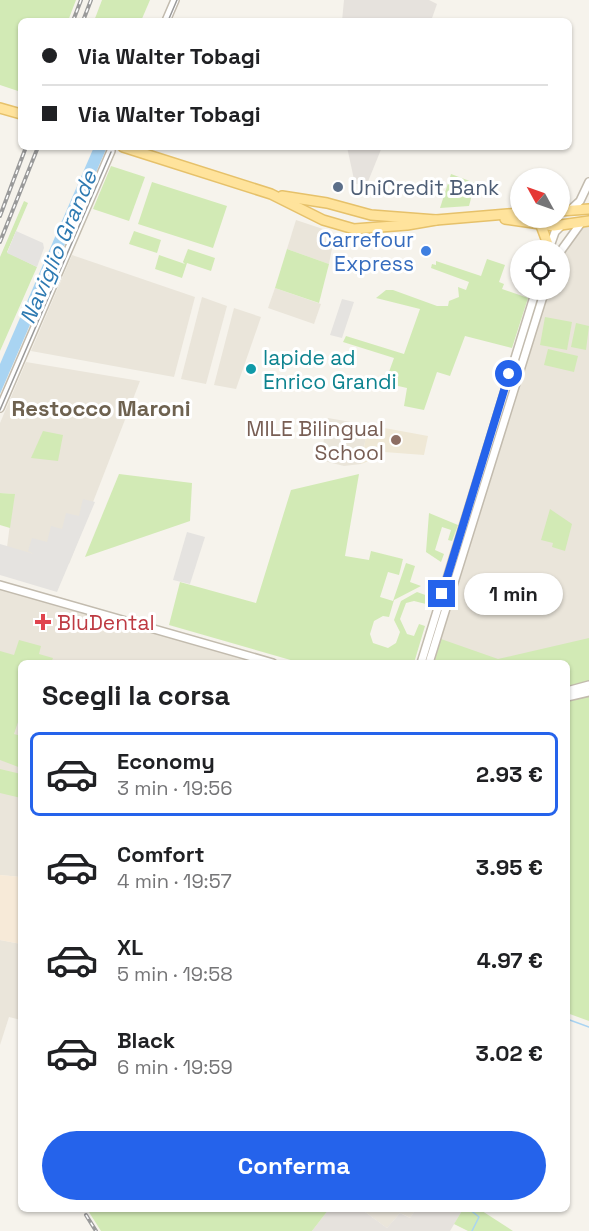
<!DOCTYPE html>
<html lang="it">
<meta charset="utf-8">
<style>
body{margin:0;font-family:"Space Grotesk",sans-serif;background:#f2f2f2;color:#202124;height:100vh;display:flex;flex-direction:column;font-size:22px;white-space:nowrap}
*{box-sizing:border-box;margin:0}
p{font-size:20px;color:#757577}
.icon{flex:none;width:33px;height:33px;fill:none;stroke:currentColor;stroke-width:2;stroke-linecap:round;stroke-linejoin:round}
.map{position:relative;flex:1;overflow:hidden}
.panel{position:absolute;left:18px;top:660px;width:552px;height:552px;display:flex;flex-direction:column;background:#fff;border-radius:9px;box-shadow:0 2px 4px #0004}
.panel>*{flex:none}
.guide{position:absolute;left:18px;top:18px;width:554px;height:132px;border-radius:9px;box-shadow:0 2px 4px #0004;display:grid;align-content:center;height:132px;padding:0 24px;background:#fff}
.needle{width:39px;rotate:310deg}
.fabs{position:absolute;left:510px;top:168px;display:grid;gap:12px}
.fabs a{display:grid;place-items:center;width:60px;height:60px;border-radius:50%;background:#fff;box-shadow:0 2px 4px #0004;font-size:30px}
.end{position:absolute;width:27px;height:27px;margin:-14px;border:8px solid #2563eb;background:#fff;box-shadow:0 0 0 3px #fff}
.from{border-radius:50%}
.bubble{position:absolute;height:42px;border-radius:21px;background:#fff;box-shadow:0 2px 4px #0004;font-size:20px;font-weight:700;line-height:42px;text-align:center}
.guide b{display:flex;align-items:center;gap:21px;height:57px;font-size:22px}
.guide b+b{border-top:2px solid #e0e0e0}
.guide i{width:15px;height:15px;background:#202124}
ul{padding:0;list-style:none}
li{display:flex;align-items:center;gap:18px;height:84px;margin:0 12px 9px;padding:0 12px;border:3px solid transparent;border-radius:9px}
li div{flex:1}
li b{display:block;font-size:22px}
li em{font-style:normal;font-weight:700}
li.on{border-color:#2563eb}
li>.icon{width:54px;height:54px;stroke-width:1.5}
h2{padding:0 24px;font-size:27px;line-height:72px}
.cta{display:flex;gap:12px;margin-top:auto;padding:12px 24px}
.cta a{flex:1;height:69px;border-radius:36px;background:#2563eb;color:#fff;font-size:24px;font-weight:700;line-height:69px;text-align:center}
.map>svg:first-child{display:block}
.residential{fill:#eae5da}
.commercial{fill:#f7ead8}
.industrial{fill:#e6e2dd}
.education{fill:#efe8d6}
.green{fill:#d2eab5}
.parking{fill:#e5e3e0}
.water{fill:#a9d4f2}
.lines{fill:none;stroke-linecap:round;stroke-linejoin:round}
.stream{stroke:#a9d4f2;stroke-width:1.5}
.minor-casing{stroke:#c2bbae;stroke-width:10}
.major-casing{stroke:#e6c16a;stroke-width:12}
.minor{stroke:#fff;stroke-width:7}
.major{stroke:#ffe39c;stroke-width:9}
.tram{stroke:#9a9a9a;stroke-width:1.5}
.rail-casing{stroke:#9a9a9a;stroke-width:4}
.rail{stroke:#fff;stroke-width:1.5;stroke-dasharray:4.5;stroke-linecap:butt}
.route{stroke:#2563eb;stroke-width:8}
.service-dot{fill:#5c6f8a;stroke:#fff;stroke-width:2}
.shop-dot{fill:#3f7fe0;stroke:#fff;stroke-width:2}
.culture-dot{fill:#0f9aa8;stroke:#fff;stroke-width:2}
.education-dot{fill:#8d6e63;stroke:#fff;stroke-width:2}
.health-dot{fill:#e0444e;stroke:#fff;stroke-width:2}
.labels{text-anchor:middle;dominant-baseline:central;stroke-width:6;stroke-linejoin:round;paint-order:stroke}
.service-label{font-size:21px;fill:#4e5e75;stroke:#fff;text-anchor:start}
.shop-label{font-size:21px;fill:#366cbe;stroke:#fff;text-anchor:end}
.culture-label{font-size:21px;fill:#0d838f;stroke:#fff;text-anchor:start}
.education-label{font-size:21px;fill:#785e54;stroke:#fff;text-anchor:end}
.health-label{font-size:21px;fill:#be3a42;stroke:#fff;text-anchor:start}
.water-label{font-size:22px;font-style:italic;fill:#2e7ab2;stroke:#fff}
.neighbourhood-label{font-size:22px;font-weight:bold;fill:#6e6250;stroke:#fff}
</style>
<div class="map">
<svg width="589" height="1231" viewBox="0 0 589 1231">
<rect width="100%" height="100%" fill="#f6f3ec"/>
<!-- residential -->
<g class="residential">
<polygon points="296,220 329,231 334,238 329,264 287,249"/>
<polygon points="589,223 589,673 567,663 431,663 548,290 560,290 560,255 584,224"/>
<polygon points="72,255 195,297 174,377 31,351"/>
<polygon points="275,288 321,304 314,324 268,308"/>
<polygon points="202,297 227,306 206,384 181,379"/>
<polygon points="234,308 261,317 236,389 214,385"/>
<polygon points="26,362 140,381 69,564 7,547 14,494 0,493 0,423"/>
<polygon points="328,418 368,425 361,464 344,466 320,460"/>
<polygon points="0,589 259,663 21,663 21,877 0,875"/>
<polygon points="0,940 21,944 21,1020 9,1017 0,1045"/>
<polygon points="361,1209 416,1209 410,1218 400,1213 387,1228"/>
</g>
<!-- commercial -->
<polygon class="commercial" points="0,875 21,877 21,944 0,940"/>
<!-- industrial -->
<g class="industrial">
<polygon points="344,0 429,0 437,4 431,21 342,21"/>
<polygon points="347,147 382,147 367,184 355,184"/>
<polygon points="329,1209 361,1209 387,1228 400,1213 410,1218 416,1209 463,1209 450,1231 312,1231"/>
</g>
<!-- education -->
<polygon class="education" points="368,425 428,436 424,455 384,452 382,456 361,464"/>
<!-- green -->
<g class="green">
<polygon points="0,0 76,0 68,21 21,21 21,92 0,85"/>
<polygon points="102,0 150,0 141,21 94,21"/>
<polygon points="111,166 145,177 129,221 93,209"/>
<polygon points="451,174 475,183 469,206 440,208"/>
<polygon points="152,182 227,206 213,248 138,224"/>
<polygon points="24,201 28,203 7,252 37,267 0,351 0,257"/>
<polygon points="134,231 161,240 157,253 129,244"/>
<polygon points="188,249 215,258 211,271 187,263 182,278 155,269 159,255 185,264 183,262"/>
<polygon points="287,249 329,264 319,303 275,288"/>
<polygon points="487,259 505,265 499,282 504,284 502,289 528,298 512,348 465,336 450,376 437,372 424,410 404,406 407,388 385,383 394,358 343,342 346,336 404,354 420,309 376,298 386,290 393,290 437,306 448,306 449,301 459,297 458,287 466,290 469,282 431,268 432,264 436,265 436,261 481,276"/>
<polygon points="545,317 572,322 567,350 540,345"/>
<polygon points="576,323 589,326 586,350 571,347"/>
<polygon points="548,349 578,356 574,372 544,365"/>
<polygon points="43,431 63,435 58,461 31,458"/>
<polygon points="119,474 192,483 190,521 85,557"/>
<polygon points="359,474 345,556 369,560 371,551 403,559 399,575 388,572 380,597 393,601 406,563 415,566 410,582 421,586 394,600 389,617 383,616 374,621 370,634 373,643 388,648 396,643 400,632 394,620 401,601 417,592 431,597 426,604 414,601 406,603 400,619 407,634 414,636 419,624 425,626 414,663 301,663 169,625 180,582 256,603 291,490"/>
<polygon points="0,493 15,494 10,528 0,525"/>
<polygon points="550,509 572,524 565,551 552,547 553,543 541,540"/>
<polygon points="429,513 458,525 452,541 448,540 451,530 442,527 435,550 444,554 441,562 426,552"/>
<polygon points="589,638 589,681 567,687 567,663 434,663 441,639 498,659"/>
<polygon points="19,640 41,646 39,654 53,658 51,663 21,663 21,713 14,734 21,736 21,768 0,760 0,651 14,655"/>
<polygon points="589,696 589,1021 567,1013 567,701"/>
<polygon points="0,769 21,774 21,798 0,793"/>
<polygon points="87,1209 329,1209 312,1231 101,1231"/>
<polygon points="463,1209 479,1209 513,1231 468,1231 454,1224"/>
</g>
<!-- parking -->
<g class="parking">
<polygon points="16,231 43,243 44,248 37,267 7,253"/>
<polygon points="342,299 354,302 342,338 330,335"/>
<polygon points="83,499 95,502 57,592 0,575 0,544 34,554 28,551 32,538 47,542 51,526 62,529 66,513 79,516"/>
<polygon points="187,532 205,537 190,584 173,580"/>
</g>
<!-- water -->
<polygon class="water" points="94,147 107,147 0,394 0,364"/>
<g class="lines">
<!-- stream -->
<g class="stream">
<polyline points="567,1019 589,1027"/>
<polyline points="469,1209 479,1217 472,1231"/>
</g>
<defs>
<g id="minor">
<polyline points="166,21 175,0"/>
<polyline points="570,210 580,201 589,182"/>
<polyline points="549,249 555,232 562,225"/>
<polyline points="560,252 581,223"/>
<polyline points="0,408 111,151"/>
<polyline points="0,585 273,663"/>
<polyline points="421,663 536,290"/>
<polyline points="429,663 545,290"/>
<polyline points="567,691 589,685"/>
<polyline points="567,697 589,692"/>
</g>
<g id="major">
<polyline points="0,108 21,114"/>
<polyline points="123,147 271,194 323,220 354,229 407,225 436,220"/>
<polyline points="282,196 327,203 371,215 436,220 520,213"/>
<polyline points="560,211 589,209"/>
<polyline points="505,219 554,226 589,221"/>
<polyline points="540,223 549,247"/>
</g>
</defs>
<!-- minor casing -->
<use href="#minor" class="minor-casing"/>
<!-- major casing -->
<use href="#major" class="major-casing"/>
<!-- minor -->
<use href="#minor" class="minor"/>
<!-- major -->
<use href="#major" class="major"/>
<!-- tram -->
<g class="tram">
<polyline points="168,21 177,0"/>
<polyline points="0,410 111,152"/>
</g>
<defs>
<g id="rail">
<polyline points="73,21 81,0"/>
<polyline points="83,21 91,0"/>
<polyline points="0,216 26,147"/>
<polyline points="0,242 38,147"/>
<polyline points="86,1215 96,1231"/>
</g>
</defs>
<!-- rail casing -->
<use href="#rail" class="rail-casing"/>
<!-- rail -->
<use href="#rail" class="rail"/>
</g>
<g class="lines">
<!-- route -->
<polyline class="route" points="442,594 509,374"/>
</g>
<!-- markers -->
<circle class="service-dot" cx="338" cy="187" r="6"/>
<circle class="shop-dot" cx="426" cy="251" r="6"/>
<circle class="culture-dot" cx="251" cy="369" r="6"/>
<circle class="education-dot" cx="396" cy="440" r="6"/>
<path class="health-dot" d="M40 613h6v6h6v6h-6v6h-6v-6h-6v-6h6z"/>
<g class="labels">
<!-- service labels -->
<g class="service-label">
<text x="350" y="187">UniCredit Bank</text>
</g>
<!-- shop labels -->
<g class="shop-label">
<text x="414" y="239">Carrefour<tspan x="414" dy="24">Express</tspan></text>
</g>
<!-- culture labels -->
<g class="culture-label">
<text x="263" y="357">lapide ad<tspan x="263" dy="24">Enrico Grandi</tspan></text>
</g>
<!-- education labels -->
<g class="education-label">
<text x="384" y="428">MILE Bilingual<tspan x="384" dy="24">School</tspan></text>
</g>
<!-- health labels -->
<g class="health-label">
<text x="57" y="622">BluDental</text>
</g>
<!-- water labels -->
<g class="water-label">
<text transform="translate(58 247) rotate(-67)">Naviglio Grande</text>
</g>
<!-- neighbourhood labels -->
<g class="neighbourhood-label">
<text x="101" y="408">Restocco Maroni</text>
</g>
</g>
</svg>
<div class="fabs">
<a><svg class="needle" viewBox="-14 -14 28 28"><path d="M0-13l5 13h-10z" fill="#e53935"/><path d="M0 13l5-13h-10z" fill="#757577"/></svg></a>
<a><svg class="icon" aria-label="locate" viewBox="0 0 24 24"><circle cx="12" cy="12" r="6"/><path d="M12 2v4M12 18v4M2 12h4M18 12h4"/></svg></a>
</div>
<i class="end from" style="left:509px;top:374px"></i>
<i class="end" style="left:442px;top:594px"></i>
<div class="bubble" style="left:464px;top:573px;width:99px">1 min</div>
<div class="guide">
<b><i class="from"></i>Via Walter Tobagi</b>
<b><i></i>Via Walter Tobagi</b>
</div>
<section class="panel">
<h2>Scegli la corsa</h2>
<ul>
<li class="on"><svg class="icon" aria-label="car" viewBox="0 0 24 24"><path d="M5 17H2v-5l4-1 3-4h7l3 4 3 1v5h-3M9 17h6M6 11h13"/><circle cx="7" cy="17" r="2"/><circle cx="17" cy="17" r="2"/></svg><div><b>Economy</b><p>3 min · 19:56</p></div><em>2.93 €</em></li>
<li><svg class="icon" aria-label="car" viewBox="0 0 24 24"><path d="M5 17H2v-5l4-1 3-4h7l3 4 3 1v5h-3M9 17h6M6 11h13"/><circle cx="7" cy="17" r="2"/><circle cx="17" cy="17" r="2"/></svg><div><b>Comfort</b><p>4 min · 19:57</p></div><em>3.95 €</em></li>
<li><svg class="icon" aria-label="car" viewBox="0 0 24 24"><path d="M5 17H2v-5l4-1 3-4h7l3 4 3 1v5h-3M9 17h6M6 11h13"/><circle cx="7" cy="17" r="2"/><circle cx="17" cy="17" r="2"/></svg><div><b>XL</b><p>5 min · 19:58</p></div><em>4.97 €</em></li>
<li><svg class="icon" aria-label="car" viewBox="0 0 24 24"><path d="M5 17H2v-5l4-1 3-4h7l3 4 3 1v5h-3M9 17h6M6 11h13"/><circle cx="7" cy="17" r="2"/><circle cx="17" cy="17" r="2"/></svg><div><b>Black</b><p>6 min · 19:59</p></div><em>3.02 €</em></li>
</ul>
<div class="cta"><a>Conferma</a></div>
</section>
</div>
